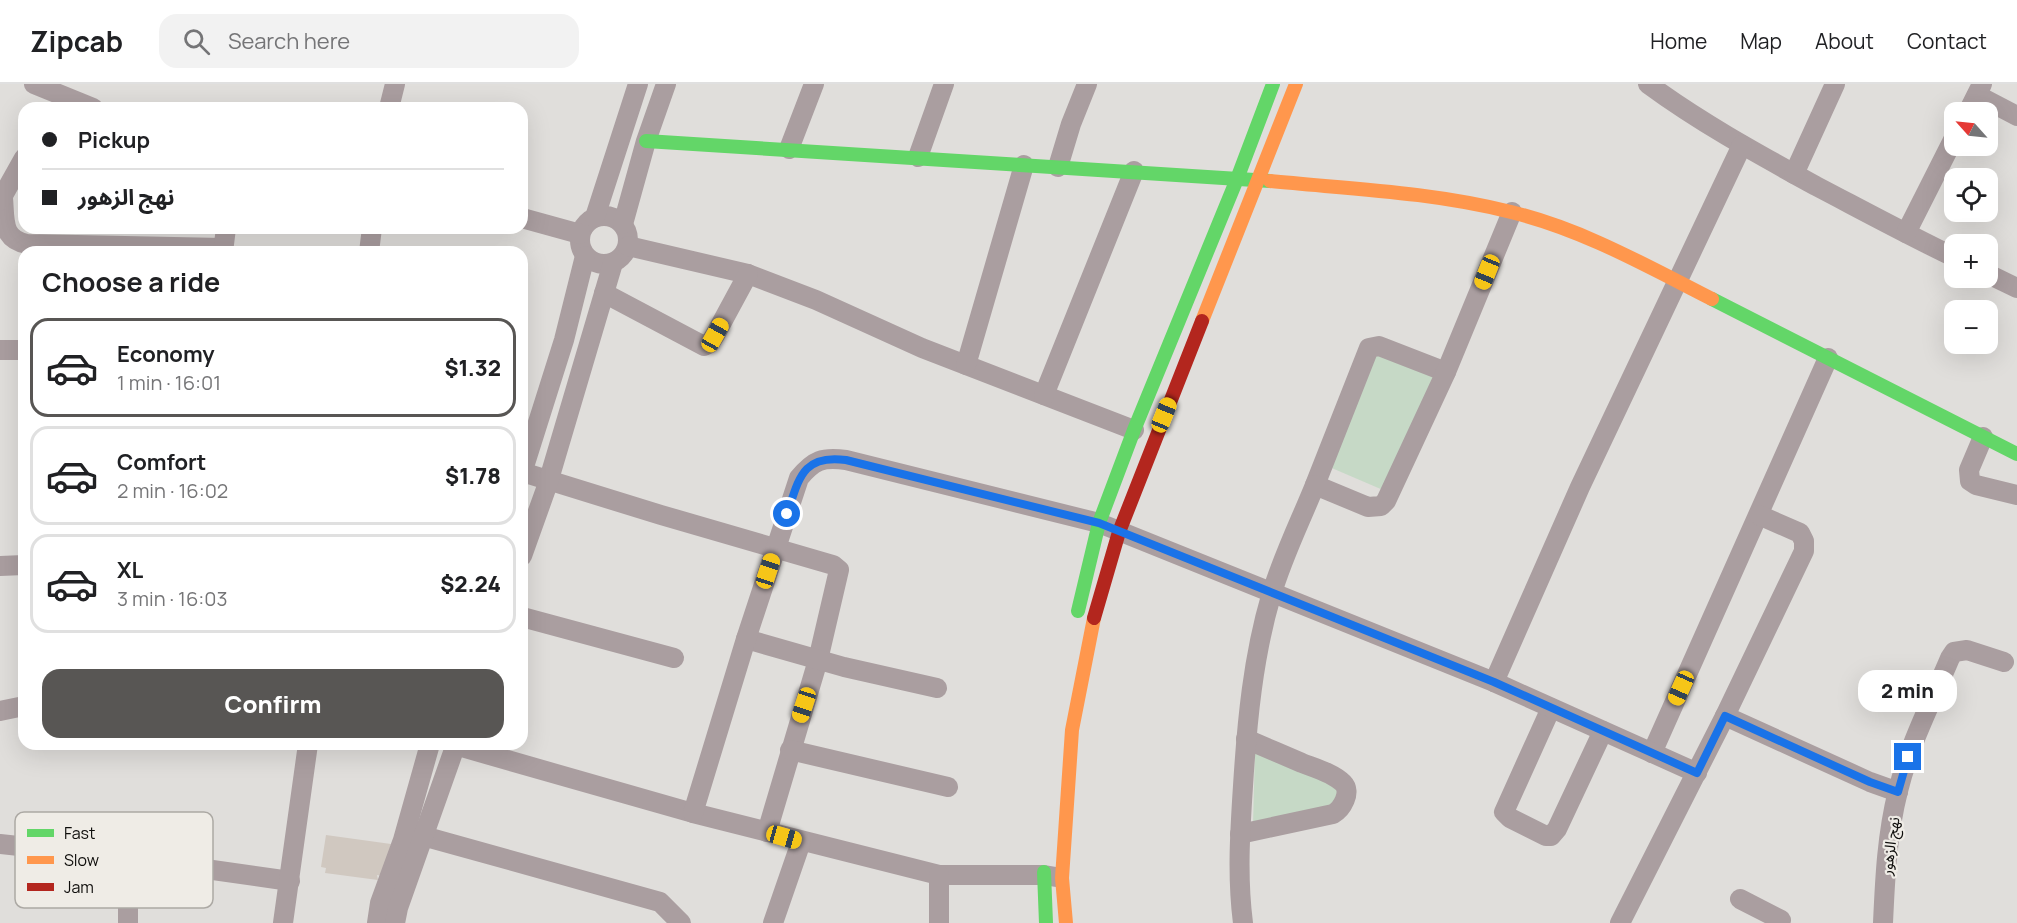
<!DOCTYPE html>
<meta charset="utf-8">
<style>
body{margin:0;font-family:Manrope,"Noto Sans Arabic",sans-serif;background:#f2f2f2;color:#202124;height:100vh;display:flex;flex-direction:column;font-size:22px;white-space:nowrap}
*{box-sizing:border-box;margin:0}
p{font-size:20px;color:#757577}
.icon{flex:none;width:33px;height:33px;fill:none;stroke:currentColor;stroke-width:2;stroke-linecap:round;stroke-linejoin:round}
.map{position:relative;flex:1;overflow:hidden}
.panel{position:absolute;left:18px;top:162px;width:510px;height:504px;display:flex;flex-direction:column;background:#fff;border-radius:18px;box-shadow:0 6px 24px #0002}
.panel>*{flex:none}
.hud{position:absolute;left:18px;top:18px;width:510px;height:132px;border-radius:18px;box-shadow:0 6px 24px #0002;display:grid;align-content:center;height:132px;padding:0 24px;background:#fff}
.needle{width:39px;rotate:297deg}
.fabs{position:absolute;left:1944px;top:18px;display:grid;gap:12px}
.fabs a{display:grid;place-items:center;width:54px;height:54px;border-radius:12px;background:#fff;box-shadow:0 6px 24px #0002;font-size:30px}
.end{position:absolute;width:27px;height:27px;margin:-14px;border:8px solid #1a73e8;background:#fff;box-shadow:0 0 0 3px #fff}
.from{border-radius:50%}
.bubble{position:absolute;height:42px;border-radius:18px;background:#fff;box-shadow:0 6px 24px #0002;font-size:20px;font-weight:800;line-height:42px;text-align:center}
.car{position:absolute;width:18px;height:36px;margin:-18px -9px;border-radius:8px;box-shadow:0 0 4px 2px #0007;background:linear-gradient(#f5c518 24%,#345 0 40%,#f5c518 0 76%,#345 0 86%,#f5c518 0)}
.hud b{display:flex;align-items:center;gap:21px;height:57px;font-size:22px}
.hud b+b{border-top:2px solid #e0e0e0}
.hud i{width:15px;height:15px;background:#202124}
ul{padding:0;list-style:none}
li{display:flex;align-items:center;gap:18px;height:99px;margin:0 12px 9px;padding:0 12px;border:3px solid #e0e0e0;border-radius:18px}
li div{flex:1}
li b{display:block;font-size:22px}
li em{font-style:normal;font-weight:800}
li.on{border-color:#585654}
li>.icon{width:54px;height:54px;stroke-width:1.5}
h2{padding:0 24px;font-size:27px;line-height:72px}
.primary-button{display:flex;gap:12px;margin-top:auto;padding:12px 24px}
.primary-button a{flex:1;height:69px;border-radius:18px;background:#585654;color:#fff;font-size:24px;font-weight:800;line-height:69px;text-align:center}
header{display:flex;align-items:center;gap:36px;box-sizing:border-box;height:84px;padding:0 30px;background:#fff;border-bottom:2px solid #e0e0e0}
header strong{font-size:28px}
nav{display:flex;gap:33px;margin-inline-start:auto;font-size:21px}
.search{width:420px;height:54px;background:#f2f2f2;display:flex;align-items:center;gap:15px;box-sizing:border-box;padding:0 21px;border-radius:18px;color:#757577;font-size:22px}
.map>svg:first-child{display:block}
.green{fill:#c6d9c6}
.building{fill:#d0c8c0}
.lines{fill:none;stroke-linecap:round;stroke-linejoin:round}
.street{stroke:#aa9ea0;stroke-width:20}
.fast{stroke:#63d668;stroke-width:14}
.slow{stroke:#ff974d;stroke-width:14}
.jam{stroke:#b3261e;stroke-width:14}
.route{stroke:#1a73e8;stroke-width:8}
.labels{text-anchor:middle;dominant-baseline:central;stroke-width:4.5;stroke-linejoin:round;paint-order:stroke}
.street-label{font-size:15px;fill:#0e0d0b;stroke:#efece6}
.key{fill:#efece6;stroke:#aca9a4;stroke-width:1.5}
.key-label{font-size:16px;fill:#0e0d0b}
</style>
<header>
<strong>Zipcab</strong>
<div class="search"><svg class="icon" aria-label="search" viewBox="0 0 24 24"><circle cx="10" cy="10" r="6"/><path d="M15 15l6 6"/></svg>Search here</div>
<nav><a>Home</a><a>Map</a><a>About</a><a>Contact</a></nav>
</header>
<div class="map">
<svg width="2017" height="839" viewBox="0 0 2017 839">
<rect width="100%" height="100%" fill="#e0dedb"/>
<!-- green -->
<g class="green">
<polygon points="1378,256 1448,280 1390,409 1327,382"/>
<polygon points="1255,665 1346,697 1338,723 1253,740"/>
</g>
<!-- building -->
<polygon class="building" points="326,751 391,760 383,792 377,791 378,796 325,789 326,784 321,783"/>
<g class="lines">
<!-- street -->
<g class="street">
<polyline points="34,0 93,24"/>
<path d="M1648 0C1701 39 1758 70 1816 102 1862 126 1908 151 1954 173"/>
<polyline points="1977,11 2017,32"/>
<polyline points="389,24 395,0"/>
<polyline points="1968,28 1982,0"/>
<polyline points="789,65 814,0"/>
<polyline points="918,73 944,0"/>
<polyline points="1058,83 1071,40 1087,0"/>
<polyline points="1794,90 1835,0"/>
<path d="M3 114C5 135 1 155 27 160L223 164"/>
<polyline points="0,117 24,74"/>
<circle cx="604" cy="156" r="24"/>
<polyline points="595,133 638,0"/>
<polyline points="522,134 580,150"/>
<polyline points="623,140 646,57 666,0"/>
<polyline points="1906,149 1954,54"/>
<polyline points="628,162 748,190 816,216 922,264 1134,346"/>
<polyline points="223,168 226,144"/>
<polyline points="369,168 372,144"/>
<polyline points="1988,190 2017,204"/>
<polyline points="604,209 704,262 710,259 715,251 748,190"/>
<polyline points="0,266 24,266"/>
<polyline points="966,281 1024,81"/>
<polyline points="1044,311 1134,87"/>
<polyline points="1983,353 1969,386 1970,397 1976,401 2017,411"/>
<polyline points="522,388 661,431 833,481 839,486 818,576 767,748"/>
<polyline points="522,389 564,256 585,172"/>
<polyline points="1315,401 1369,264 1379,262 1446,288"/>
<polyline points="522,472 547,402 613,179"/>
<polyline points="0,482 24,481"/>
<polyline points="522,533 674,574"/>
<polyline points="746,555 844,583 937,604"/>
<polyline points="1494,598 1580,403 1742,61"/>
<polyline points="1551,624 1504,728 1510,734 1546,752 1551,752 1557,745 1603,647"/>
<polyline points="0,627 24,622"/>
<polyline points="1725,632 1870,698 1898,708"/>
<polyline points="451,660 693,729 939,791 1044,791 1056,793"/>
<polyline points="790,666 948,703"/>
<polyline points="1652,669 1828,274"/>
<path d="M693 729 746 555 799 394C814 376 822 373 846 376L1099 439 1494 598 1697 689"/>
<path d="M1240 750 1333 730C1342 725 1352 708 1343 699 1333 689 1315 684 1302 679 1283 671 1265 663 1246 655"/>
<polyline points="423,752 660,818 681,839"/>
<polyline points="0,760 128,774 290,797"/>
<polyline points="128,774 128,839"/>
<polyline points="939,791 939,839"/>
<polyline points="1740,815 1781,836"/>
<polyline points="283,839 308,660"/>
<polyline points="377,839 380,819 403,756 430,660"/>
<polyline points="395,839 398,824 456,660"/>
<polyline points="773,839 801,758"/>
<path d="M1243 839C1237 793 1240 748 1243 702 1247 638 1253 573 1271 512 1282 474 1300 438 1315 401L1368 423 1381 422 1386 417 1446 288 1512 128"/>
<polyline points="1620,839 1725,632 1804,467 1804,457 1800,449 1759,431"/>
<path d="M1883 839C1885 795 1887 750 1898 707 1909 661 1932 617 1950 574L1954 568 1967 566 2004 578"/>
</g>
<!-- fast -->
<g class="fast">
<polyline points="646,57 1270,97"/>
<polyline points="1712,215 2017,370"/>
<polyline points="1078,527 1099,439 1134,346 1237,95 1273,0"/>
<polyline points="1044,788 1046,839"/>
</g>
<!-- slow -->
<g class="slow">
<path d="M1270 97C1351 105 1432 108 1511 128 1582 145 1647 182 1712 215"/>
<polyline points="1202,237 1296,0"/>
<polyline points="1066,839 1062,794 1072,646 1094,534"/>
</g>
<!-- jam -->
<polyline class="jam" points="1094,534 1119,448 1202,237"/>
</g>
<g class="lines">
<!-- route -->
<path class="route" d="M787 430C799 395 802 370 846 376L1099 439 1494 598 1697 689 1725 632 1870 698 1898 708 1908 673"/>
</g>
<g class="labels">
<!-- street labels -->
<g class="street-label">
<text transform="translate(1890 762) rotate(-82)">نهج الزهور</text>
</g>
</g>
<!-- legend -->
<rect x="15" y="728" width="198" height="96" rx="9" class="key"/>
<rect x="27" y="745" width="27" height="8" fill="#63d668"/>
<rect x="27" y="772" width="27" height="8" fill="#ff974d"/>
<rect x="27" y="799" width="27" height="8" fill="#b3261e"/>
<g class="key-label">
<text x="64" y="755">Fast</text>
<text x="64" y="782">Slow</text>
<text x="64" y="809">Jam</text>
</g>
</svg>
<div class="fabs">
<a><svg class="needle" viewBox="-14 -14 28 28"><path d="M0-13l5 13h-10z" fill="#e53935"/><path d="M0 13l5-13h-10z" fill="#757577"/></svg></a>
<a><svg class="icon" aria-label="locate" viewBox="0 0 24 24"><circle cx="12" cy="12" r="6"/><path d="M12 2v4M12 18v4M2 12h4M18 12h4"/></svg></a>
<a>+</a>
<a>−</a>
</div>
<i class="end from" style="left:787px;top:430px"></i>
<i class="end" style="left:1908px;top:673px"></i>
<div class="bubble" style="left:1858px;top:586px;width:99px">2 min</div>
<i class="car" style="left:1487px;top:188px;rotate:202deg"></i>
<i class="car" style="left:715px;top:251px;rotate:29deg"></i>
<i class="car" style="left:1164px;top:331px;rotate:22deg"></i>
<i class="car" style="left:768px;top:487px;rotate:18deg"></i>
<i class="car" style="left:1681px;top:604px;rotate:204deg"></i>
<i class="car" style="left:804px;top:621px;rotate:198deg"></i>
<i class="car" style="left:784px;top:753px;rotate:106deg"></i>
<div class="hud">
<b><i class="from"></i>Pickup</b>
<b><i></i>نهج الزهور</b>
</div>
<section class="panel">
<h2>Choose a ride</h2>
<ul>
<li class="on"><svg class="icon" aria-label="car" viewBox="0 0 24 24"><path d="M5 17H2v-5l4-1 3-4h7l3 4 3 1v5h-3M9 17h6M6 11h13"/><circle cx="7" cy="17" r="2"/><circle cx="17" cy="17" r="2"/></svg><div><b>Economy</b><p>1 min · 16:01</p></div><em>$1.32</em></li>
<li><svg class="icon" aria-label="car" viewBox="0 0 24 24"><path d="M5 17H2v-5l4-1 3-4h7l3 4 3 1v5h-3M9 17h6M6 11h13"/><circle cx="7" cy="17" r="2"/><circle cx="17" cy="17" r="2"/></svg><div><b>Comfort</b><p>2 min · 16:02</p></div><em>$1.78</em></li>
<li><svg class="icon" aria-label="car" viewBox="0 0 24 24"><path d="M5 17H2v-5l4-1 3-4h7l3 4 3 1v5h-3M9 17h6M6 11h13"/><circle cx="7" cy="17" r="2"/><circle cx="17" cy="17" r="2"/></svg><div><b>XL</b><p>3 min · 16:03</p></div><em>$2.24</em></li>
</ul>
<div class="primary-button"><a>Confirm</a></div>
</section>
</div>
